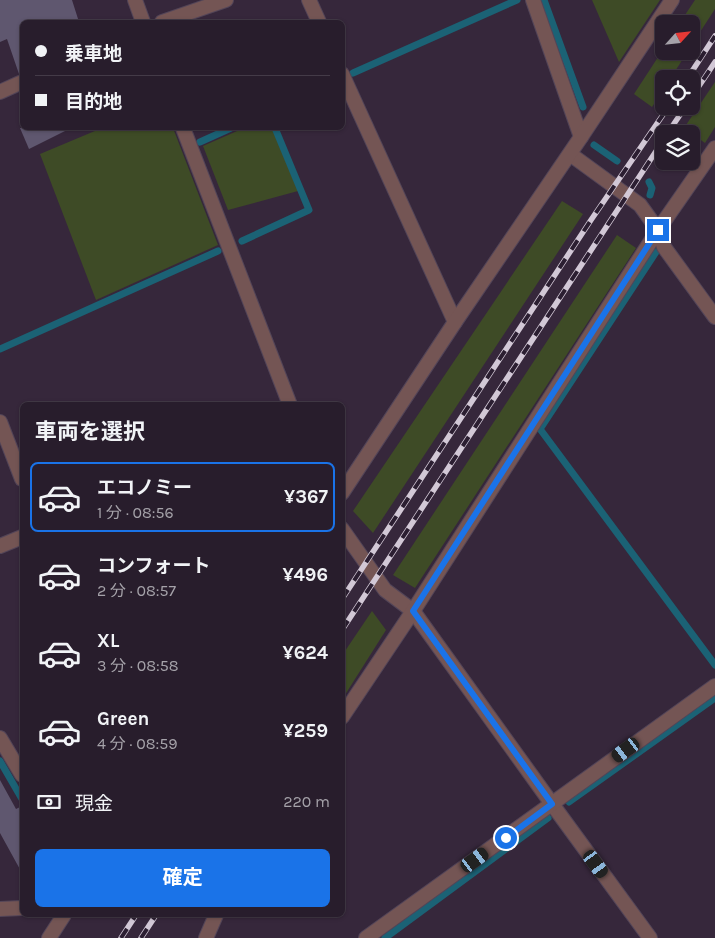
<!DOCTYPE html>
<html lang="ja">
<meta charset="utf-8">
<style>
body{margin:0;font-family:Karla,"Noto Sans JP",sans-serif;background:#342a38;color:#f1f3f6;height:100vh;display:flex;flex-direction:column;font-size:19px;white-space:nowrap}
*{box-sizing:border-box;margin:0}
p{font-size:16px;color:#a5a2a9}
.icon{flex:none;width:28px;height:28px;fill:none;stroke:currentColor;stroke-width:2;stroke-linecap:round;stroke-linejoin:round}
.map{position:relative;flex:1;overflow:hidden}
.side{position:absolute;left:20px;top:402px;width:325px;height:515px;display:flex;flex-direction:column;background:#281d2c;border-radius:8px;box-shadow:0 1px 4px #0004,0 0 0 1px #443b48}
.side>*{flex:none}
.top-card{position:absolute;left:20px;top:20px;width:325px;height:110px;border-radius:8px;box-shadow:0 1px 4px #0004,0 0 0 1px #443b48;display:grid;align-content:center;height:110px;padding:0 15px;background:#281d2c}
.needle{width:32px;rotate:63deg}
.fabs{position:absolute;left:655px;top:15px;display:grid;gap:10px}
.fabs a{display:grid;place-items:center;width:45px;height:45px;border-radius:8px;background:#281d2c;box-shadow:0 1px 4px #0004,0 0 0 1px #443b48;font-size:25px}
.end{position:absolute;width:22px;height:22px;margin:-11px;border:6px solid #1a73e8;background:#fff;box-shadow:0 0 0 2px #fff}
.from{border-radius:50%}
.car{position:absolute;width:15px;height:30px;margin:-15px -8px;border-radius:6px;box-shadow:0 0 4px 1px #0007;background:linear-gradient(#222 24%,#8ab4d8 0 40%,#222 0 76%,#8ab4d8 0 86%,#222 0)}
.top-card b{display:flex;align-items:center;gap:18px;height:48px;font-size:19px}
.top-card b+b{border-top:1px solid #443b48}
.top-card i{width:12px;height:12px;background:#f1f3f6}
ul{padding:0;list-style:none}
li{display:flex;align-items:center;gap:15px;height:70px;margin:0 10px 8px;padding:0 5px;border:2px solid transparent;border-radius:8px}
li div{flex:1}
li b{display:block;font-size:19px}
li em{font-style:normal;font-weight:700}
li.on{border-color:#1a73e8}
li>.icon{width:45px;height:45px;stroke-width:1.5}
h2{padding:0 15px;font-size:22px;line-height:60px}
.pay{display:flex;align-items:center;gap:12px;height:55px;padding:0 15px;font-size:19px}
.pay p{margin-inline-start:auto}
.action{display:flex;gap:10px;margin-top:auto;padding:10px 15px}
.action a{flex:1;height:58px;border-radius:8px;background:#1a73e8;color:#fff;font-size:20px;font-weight:700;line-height:58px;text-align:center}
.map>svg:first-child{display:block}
.green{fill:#3e4b26}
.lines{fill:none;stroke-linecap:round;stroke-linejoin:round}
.stream{stroke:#1b6275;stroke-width:7}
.building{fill:#5f576f}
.minor-casing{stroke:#534558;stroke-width:16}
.tertiary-casing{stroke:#534558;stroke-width:16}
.minor{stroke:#745554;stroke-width:14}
.tertiary{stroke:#745554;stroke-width:14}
.rail-casing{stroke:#d2c8d6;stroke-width:5.5}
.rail{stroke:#2b1e31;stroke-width:4;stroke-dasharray:11;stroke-linecap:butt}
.route{stroke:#1a73e8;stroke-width:6}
</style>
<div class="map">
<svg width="715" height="938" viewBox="0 0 715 938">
<rect width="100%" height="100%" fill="#36273b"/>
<!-- green -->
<g class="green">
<polygon points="592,0 660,0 619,62"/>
<polygon points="695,0 715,0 715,9 691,46 691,24 679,24"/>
<polygon points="664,48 664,51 688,51 670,79 664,79 664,89 652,107 634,94"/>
<polygon points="715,82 715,127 705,143 684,128"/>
<polygon points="102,128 173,128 218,245 96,300 40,154"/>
<polygon points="244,128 272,128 298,191 228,210 203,146"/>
<polygon points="562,201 583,214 373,533 353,511"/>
<polygon points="617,235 636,248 415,588 393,575"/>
<polygon points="372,611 386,630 343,698 343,654"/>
</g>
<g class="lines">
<!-- stream -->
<g class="stream">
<polyline points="544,0 583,107"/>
<polyline points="353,73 517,0"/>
<polyline points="200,142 231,128"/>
<polyline points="594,145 617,161"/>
<polyline points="649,182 652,188 650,195"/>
<polyline points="242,241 309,210 275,128"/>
<polyline points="656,252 540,429 715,665"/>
<polyline points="0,349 218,251"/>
<polyline points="0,761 22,799"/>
<polyline points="569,802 715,698"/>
<polyline points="385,938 548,818"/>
</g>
</g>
<!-- building -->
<g class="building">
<polygon points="0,0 72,0 79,22 22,22 22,73 19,74 7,39 0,42"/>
<polygon points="20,128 71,128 29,149"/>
<polygon points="0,780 16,809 22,806 22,873 0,833"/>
</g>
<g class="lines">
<defs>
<g id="minor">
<polyline points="135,0 143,22"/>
<polyline points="309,0 319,22"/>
<polyline points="533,0 581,137"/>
<polyline points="162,22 226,0"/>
<polyline points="342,74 455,322"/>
<polyline points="0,92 22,82"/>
<polyline points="183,128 290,405"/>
<polyline points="570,154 640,205 658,230 664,247 715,317"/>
<polyline points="0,422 22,479"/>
<polyline points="342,529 385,590 413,611 552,804 650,938"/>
<polyline points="0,546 22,537"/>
<polyline points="342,717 413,611 658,230 715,148"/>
<polyline points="0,738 22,775"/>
<polyline points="0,909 22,908"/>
<polyline points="206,938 216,915"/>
<polyline points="366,938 715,686"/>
</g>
<g id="tertiary">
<polyline points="342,493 455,322 581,137 672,0"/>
<polyline points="49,938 64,915"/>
</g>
</defs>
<!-- minor casing -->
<use href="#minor" class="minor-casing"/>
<!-- tertiary casing -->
<use href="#tertiary" class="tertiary-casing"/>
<!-- minor -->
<use href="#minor" class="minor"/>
<!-- tertiary -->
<use href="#tertiary" class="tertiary"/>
<defs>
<g id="rail">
<polyline points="687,79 715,36"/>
<polyline points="691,98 715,62"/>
<polyline points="667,134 686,106"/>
<polyline points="342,599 591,220 669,106"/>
<polyline points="342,630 664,139"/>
<polyline points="121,938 136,915"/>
<polyline points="141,938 156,915"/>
</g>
</defs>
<!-- rail casing -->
<use href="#rail" class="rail-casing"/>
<!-- rail -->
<use href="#rail" class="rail"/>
</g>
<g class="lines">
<!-- route -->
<polyline class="route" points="506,838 552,804 413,611 658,230"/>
</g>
</svg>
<div class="fabs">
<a><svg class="needle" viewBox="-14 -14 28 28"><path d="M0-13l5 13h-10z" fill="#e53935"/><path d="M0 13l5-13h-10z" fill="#a5a2a9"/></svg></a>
<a><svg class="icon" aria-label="locate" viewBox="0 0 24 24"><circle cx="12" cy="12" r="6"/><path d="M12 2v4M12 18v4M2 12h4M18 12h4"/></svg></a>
<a><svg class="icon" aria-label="layers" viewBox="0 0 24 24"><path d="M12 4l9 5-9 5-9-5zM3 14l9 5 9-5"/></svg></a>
</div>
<i class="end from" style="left:506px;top:838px"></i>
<i class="end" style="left:658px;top:230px"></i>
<i class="car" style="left:626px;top:750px;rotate:234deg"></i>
<i class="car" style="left:475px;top:860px;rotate:54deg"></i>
<i class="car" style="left:596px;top:864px;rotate:144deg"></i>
<div class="top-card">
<b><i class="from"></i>乗車地</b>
<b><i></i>目的地</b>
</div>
<section class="side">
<h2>車両を選択</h2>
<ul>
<li class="on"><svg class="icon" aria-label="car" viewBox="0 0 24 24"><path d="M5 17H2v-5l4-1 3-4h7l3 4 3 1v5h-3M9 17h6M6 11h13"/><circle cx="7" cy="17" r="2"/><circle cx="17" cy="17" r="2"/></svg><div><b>エコノミー</b><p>1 分 · 08:56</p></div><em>¥367</em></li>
<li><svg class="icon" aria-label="car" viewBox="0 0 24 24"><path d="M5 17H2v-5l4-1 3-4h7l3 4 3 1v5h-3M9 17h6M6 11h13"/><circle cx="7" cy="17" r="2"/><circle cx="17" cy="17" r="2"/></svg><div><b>コンフォート</b><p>2 分 · 08:57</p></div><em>¥496</em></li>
<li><svg class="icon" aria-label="car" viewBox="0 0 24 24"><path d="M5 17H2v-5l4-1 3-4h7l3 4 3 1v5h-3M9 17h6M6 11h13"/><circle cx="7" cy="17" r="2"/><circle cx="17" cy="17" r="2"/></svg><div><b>XL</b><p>3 分 · 08:58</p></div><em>¥624</em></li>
<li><svg class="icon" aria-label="car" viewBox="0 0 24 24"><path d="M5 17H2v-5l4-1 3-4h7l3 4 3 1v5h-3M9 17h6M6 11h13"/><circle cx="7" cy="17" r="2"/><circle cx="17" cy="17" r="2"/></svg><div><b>Green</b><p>4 分 · 08:59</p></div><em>¥259</em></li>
</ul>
<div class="pay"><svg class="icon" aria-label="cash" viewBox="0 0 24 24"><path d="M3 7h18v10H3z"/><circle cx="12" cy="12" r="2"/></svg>現金<p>220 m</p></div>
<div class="action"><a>確定</a></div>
</section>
</div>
